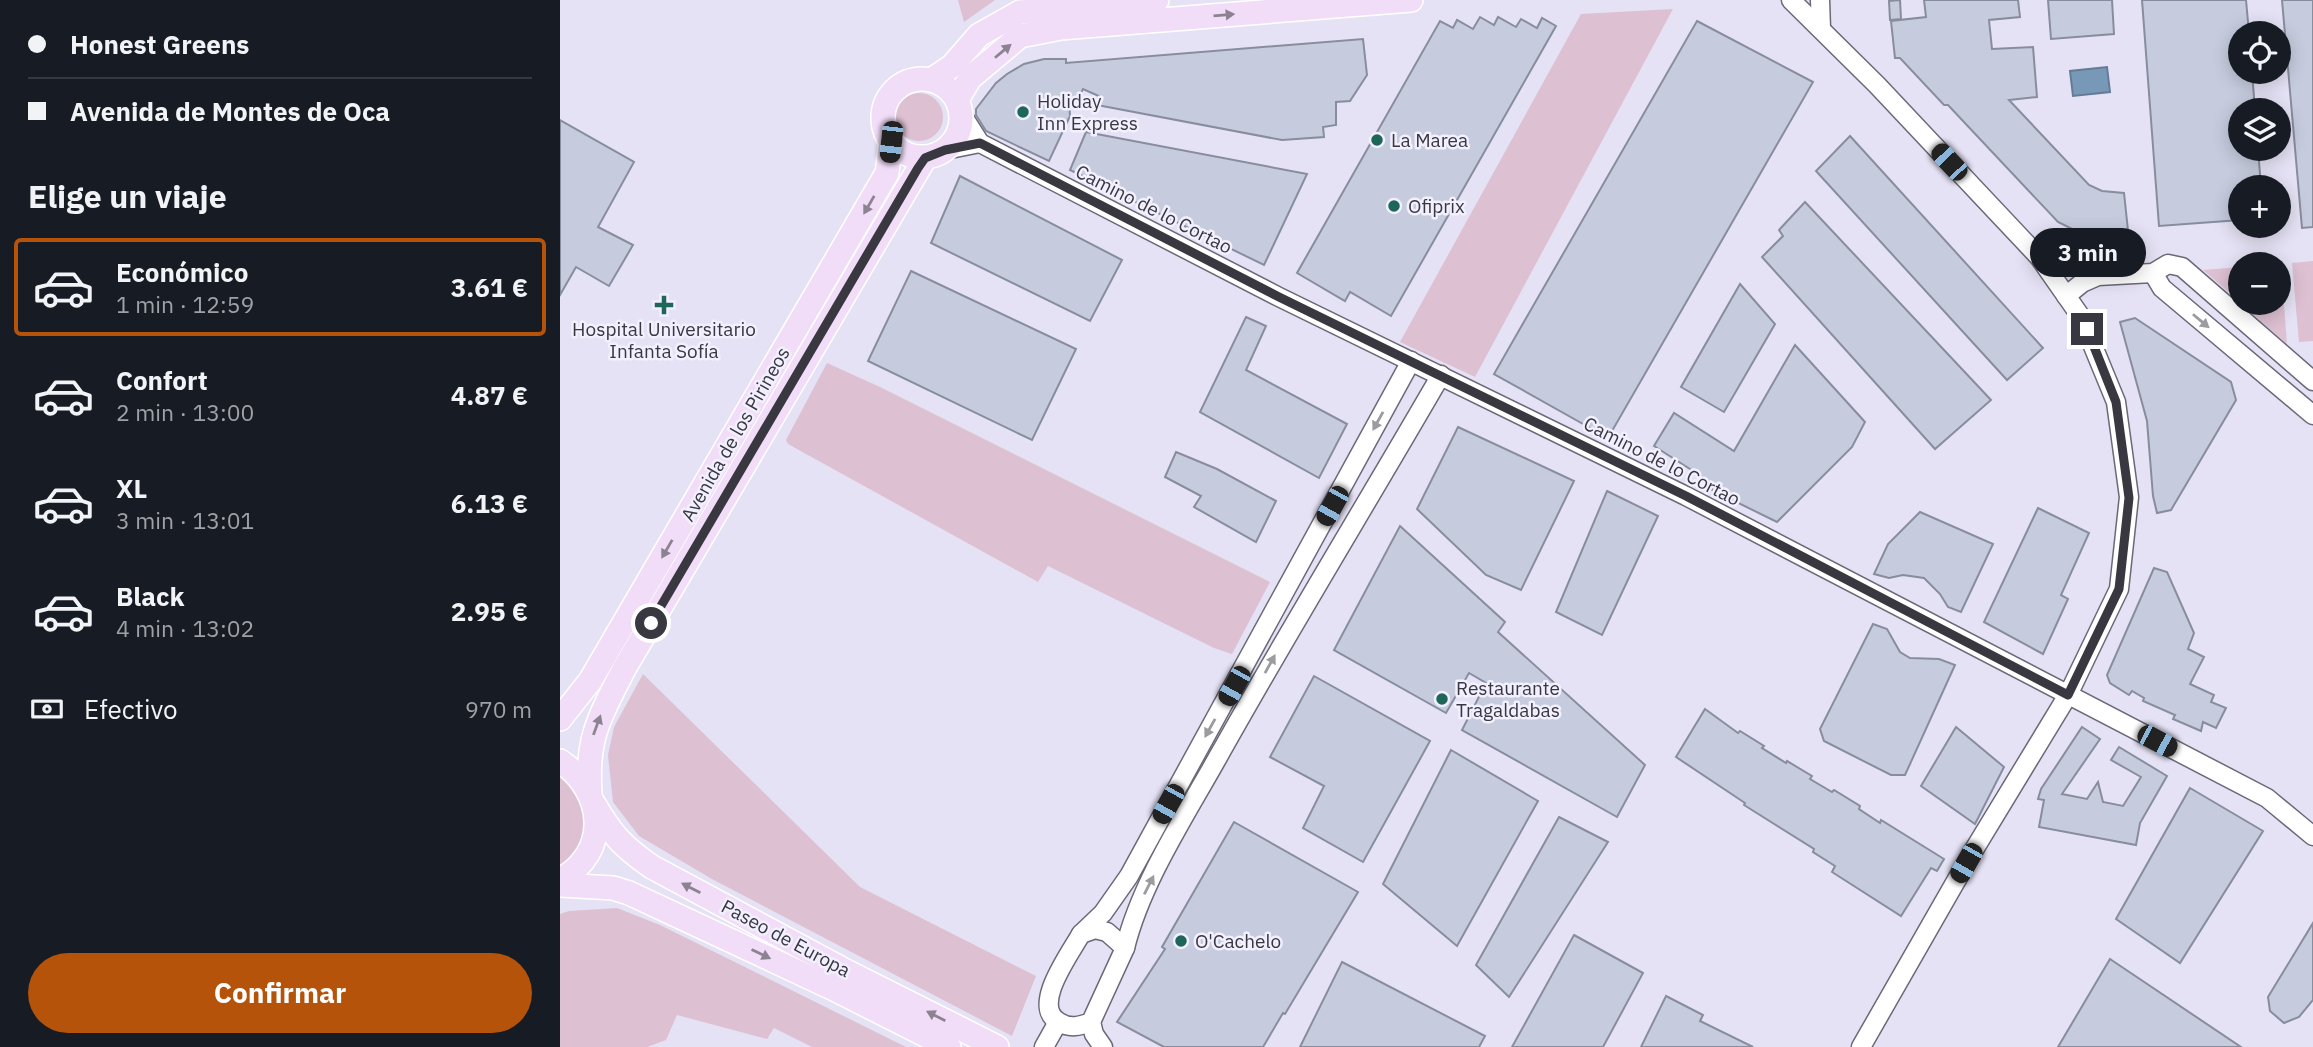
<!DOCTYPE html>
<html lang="es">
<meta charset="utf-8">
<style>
body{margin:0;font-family:"IBM Plex Sans",sans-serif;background:#20242c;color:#f1f3f6;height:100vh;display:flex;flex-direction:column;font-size:26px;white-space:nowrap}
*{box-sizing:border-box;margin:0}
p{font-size:23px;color:#9ea1a6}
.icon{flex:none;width:38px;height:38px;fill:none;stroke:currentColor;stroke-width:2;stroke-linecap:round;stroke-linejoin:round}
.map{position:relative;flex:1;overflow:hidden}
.panel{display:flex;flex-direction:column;background:#171b24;width:560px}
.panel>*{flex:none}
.banner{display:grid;align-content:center;height:154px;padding:0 28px;background:#171b24}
.controls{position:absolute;left:1668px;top:21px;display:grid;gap:14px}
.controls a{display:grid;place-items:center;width:63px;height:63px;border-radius:50%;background:#171b24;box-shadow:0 4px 18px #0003;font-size:35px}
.end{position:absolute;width:32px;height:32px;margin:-16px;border:9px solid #39373f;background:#fff;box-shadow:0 0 0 4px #fff}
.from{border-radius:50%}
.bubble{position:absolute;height:49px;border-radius:24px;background:#171b24;box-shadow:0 4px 18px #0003;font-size:23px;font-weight:800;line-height:49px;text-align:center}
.car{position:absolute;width:21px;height:42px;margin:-21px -10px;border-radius:9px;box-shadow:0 0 5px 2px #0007;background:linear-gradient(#222 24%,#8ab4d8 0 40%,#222 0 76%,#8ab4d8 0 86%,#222 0)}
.banner b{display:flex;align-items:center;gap:24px;height:66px;font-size:26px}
.banner b+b{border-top:2px solid #363941}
.banner i{width:18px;height:18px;background:#f1f3f6}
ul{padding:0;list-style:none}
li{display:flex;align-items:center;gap:21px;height:98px;margin:0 14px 10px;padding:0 14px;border:4px solid transparent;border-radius:7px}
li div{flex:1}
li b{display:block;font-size:26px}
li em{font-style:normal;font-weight:800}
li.active{border-color:#b45309}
li>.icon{width:63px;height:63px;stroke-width:1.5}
h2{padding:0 28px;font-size:32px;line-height:84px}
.pay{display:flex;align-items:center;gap:18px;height:77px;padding:0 28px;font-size:26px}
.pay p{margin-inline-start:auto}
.primary-button{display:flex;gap:14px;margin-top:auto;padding:14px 28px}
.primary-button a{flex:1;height:80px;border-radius:42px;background:#b45309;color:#fff;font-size:28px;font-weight:800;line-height:80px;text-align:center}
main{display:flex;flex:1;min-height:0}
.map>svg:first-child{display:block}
.green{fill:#ddc0d2}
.water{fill:#7898b8;stroke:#657b94;stroke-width:2}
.building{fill:#c6ccde;stroke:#888d9e;stroke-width:2}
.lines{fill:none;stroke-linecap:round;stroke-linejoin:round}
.minor-casing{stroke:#6b6878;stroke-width:21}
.major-casing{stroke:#fff;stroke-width:26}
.minor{stroke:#fff;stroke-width:18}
.major{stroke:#f2ddf8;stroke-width:23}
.oneway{fill:#8c8292}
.oneway2{fill:#9c9b9f}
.route{stroke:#39373f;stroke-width:9}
.poi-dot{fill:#1e655a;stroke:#f2f0ff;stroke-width:2.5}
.labels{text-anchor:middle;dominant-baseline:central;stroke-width:5;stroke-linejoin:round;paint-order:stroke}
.poi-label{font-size:19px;fill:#39373f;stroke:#f2f0ff;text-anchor:start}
.street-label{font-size:19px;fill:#39373f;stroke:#f2f0ff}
</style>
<main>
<section class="panel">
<div class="banner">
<b><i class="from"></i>Honest Greens</b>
<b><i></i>Avenida de Montes de Oca</b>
</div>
<h2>Elige un viaje</h2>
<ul>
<li class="active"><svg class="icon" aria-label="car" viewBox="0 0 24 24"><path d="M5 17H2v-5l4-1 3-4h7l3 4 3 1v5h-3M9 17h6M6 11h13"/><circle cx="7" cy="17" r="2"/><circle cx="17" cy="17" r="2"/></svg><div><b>Económico</b><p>1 min · 12:59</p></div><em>3.61 €</em></li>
<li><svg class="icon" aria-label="car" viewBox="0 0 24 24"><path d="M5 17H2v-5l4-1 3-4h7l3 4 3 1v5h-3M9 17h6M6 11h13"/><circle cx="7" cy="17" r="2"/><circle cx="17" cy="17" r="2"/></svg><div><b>Confort</b><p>2 min · 13:00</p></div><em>4.87 €</em></li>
<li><svg class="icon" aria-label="car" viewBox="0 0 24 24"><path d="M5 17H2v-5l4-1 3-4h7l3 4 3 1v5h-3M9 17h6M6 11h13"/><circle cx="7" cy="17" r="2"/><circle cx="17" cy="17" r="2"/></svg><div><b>XL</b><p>3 min · 13:01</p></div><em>6.13 €</em></li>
<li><svg class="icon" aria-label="car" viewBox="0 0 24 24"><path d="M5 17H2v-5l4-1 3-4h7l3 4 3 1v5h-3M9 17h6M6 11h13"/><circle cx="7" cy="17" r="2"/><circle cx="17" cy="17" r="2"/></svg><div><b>Black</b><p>4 min · 13:02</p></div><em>2.95 €</em></li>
</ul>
<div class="pay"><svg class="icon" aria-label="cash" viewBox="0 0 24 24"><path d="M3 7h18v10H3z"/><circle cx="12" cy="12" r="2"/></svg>Efectivo<p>970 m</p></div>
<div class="primary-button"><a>Confirmar</a></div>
</section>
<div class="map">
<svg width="1753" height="1047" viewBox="0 0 1753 1047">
<rect width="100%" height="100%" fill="#e5e2f5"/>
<!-- green -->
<g class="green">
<polygon points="398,0 435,0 404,22"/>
<polygon points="1113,9 915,377 840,342 1021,14"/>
<circle cx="359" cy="117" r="24"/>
<polygon points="1753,261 1753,341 1739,342 1732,263"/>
<polygon points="1716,264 1721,264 1727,344 1680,303 1718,303 1718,264"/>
<polygon points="1680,267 1680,302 1643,270"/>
<polygon points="267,363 320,387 710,582 672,654 654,648 488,566 478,582 228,444 226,440"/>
<polygon points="83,674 300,887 476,976 452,1036 152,879 79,836 53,802 48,755 54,727"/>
<path d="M0 771C7 780 15 789 21 799 36 824 18 853 0 870Z"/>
<polygon points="57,908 100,925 346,1047 252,1047 214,1028 207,1039 117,1015 106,1040 87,1047 0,1047 0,914 9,911"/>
</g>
<!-- water -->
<polygon class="water" points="1547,67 1550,92 1513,96 1510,71"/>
<!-- building -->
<g class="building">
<polygon points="1340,0 1341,19 1330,20 1329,1"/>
<polygon points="1364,0 1458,0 1460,17 1429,20 1432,49 1473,47 1477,97 1449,100 1529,185 1542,191 1564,193 1569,240 1532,239 1498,222 1388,105 1384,105 1340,58 1335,58 1331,21 1366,17"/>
<polygon points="1488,0 1552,0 1554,34 1491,39"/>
<polygon points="1582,0 1686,0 1689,33 1680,33 1680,72 1692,72 1695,110 1680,110 1680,149 1698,149 1701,187 1680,187 1680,220 1599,226"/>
<polygon points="1722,0 1753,0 1753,227 1742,228"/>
<polygon points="920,17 934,25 938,17 956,27 961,19 977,28 982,18 996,26 831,316 790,292 785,301 737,273 880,21 893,28 897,20 913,29"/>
<polygon points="1137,21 1253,82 1048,438 934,374"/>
<polygon points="803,39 807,75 790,101 776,102 776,125 763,127 764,137 722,140 537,105 541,97 523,89 517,101 509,100 510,116 489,161 426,131 416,115 416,109 436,83 447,74 464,64 484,59 506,59 506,63"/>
<polygon points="0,120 74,162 38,227 73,245 49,286 16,267 0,295"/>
<polygon points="526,132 747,174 704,265 510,170"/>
<polygon points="1290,136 1483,348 1447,380 1256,171"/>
<polygon points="400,176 562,260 530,321 371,243"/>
<polygon points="1245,202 1431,400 1375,449 1202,257 1223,236 1219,230"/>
<polygon points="351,271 516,349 472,440 308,361"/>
<polygon points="1180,284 1215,324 1164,412 1121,387"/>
<polygon points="686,317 706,326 686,370 787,424 759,478 640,412"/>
<polygon points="1575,318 1671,382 1676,400 1611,510 1597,513 1593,496 1587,421 1560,322"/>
<polygon points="1235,345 1305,422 1292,447 1217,522 1152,490 1155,485 1094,446 1114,413 1174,451"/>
<polygon points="898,427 1014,481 961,590 926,575 857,509"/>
<polygon points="616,452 657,469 716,501 696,542 634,507 641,496 605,477"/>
<polygon points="1047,491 1098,516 1042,635 996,612"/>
<polygon points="1478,508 1529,533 1501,595 1508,599 1483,654 1424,622"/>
<polygon points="1360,512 1433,544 1401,612 1388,607 1380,594 1364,578 1343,575 1329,578 1314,574 1328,544"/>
<polygon points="840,526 945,622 938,632 1085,765 1057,817 902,730 926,683 909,673 886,713 774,650"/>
<polygon points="1594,568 1607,572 1634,633 1628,649 1644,657 1630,684 1654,695 1651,702 1666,708 1656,728 1643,722 1641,731 1613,719 1615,715 1583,701 1584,698 1572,691 1569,695 1550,683 1547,675"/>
<polygon points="1313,624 1327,629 1340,652 1350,658 1379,659 1395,665 1345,775 1331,775 1264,741 1260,729"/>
<polygon points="754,676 870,741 803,862 743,828 764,786 710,757"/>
<polygon points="1145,709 1178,733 1180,731 1204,746 1202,748 1226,763 1227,761 1252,776 1250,779 1272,792 1274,790 1300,806 1299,809 1320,823 1321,820 1384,859 1377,871 1371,868 1341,916 1272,872 1275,866 1253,852 1254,849 1184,805 1185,803 1116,757"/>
<polygon points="1396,727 1444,767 1415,824 1361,786"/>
<polygon points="1522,727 1540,739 1502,794 1527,799 1538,782 1543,802 1563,806 1581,777 1551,760 1559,747 1607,776 1580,823 1576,845 1479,827 1484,800 1478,799 1481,789"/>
<polygon points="891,750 978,801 897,946 823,884"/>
<polygon points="1630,788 1703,831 1620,963 1556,919"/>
<polygon points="999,817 1048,842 949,997 916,965"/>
<polygon points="674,822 798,892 725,1014 723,1013 703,1047 604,1047 557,1022 605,949 602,947"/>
<polygon points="1753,923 1753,1000 1739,1017 1724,1023 1710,1011 1708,997"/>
<polygon points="1014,935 1083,973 1043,1047 952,1047"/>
<polygon points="1550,959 1681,1047 1498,1047"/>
<polygon points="782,962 925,1036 919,1047 740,1047"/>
<polygon points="1106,996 1143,1015 1140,1021 1193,1047 1081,1047"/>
</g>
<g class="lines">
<defs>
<g id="minor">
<polyline points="1231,0 1317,85 1479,257 1521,317 1556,402 1569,497 1559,589 1508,695 1412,853 1301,1047"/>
<polyline points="1260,0 1261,29"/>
<polyline points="401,113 420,143 719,297 1126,496 1707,798 1753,836"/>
<polyline points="385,150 420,143"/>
<polyline points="1593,273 1602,288 1753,415"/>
<polyline points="1506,296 1522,283 1538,276 1593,273 1608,264 1622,267 1753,381"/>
<path d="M535 929 547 932 565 948 531 1022C520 1026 510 1029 499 1022 470 1007 510 954 521 934Z"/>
<polyline points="521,934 543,913 569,876 851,361"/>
<path d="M565 948C581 883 625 816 658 757 730 628 807 503 881 375"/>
<polyline points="531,1022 534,1034 543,1047"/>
<polyline points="484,1047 498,1022"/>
</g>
<g id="major">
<circle cx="362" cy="118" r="39"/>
<polyline points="371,80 392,66 419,35 460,12 597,0"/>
<polyline points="397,100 410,78 460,36 501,28 851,0"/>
<polyline points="0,719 30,681 327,173 331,142"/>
<path d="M0 761C45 791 51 852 0 880"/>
<path d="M30 792C26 738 40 716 64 669L365 158"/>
<path d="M34 804C52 835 63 847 92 867L282 969 437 1047"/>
<polyline points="0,885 53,888 69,893 272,988 389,1047"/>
</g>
</defs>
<!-- minor casing -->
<use href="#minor" class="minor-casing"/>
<!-- major casing -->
<use href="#major" class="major-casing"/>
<!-- minor -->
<use href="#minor" class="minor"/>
<!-- major -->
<use href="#major" class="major"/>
</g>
<!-- one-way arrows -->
<defs><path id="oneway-solid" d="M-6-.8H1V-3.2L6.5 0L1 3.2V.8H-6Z" transform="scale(1.75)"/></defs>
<g class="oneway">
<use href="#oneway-solid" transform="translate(664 15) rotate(-5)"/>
<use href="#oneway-solid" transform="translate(443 51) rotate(-40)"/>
<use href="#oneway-solid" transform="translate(309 205) rotate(120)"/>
<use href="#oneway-solid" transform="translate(107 549) rotate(120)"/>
<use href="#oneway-solid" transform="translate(37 725) rotate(-70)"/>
<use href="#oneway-solid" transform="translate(131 888) rotate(-153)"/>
<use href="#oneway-solid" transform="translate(201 954) rotate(26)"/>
<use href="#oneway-solid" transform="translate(376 1016) rotate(-153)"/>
</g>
<g class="oneway2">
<use href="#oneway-solid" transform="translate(1641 321) rotate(40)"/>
<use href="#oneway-solid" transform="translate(818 421) rotate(119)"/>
<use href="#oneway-solid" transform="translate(710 664) rotate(-61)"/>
<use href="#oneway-solid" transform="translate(650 728) rotate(119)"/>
<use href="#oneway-solid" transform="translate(589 885) rotate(-63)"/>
</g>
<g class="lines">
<!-- route -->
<polyline class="route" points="91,623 358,168 365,158 385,150 420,143 719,297 1126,496 1508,695 1559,589 1569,498 1556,402 1527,329"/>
</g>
<!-- markers -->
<g class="poi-dot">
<circle cx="463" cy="112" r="7"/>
<circle cx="817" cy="140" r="7"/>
<circle cx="834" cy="206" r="7"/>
<path d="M100.5 294.5h7v7h7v7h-7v7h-7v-7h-7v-7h7z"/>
<circle cx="882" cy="699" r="7"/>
<circle cx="621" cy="941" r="7"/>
</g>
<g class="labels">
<!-- poi labels -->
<g class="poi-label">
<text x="477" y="101">Holiday<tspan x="477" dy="22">Inn Express</tspan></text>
<text x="831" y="140">La Marea</text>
<text x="848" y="206">Ofiprix</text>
<text x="104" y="329" text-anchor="middle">Hospital Universitario<tspan x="104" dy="22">Infanta Sofía</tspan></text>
<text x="896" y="688">Restaurante<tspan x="896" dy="22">Tragaldabas</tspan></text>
<text x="635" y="941">O'Cachelo</text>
</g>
<!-- street labels -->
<g class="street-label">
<text transform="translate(594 209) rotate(27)">Camino de lo Cortao</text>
<text transform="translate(175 434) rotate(-60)">Avenida de los Pirineos</text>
<text transform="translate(1102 461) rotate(27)">Camino de lo Cortao</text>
<text transform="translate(226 938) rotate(28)">Paseo de Europa</text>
</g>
</g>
</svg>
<div class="controls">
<a><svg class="icon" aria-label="locate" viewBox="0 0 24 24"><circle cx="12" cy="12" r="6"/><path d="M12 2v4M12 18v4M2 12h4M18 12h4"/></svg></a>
<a><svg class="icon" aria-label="layers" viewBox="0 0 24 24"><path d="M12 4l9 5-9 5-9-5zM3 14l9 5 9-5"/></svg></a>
<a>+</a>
<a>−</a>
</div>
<i class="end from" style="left:91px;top:623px"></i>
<i class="end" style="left:1527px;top:329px"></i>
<div class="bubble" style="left:1470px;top:228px;width:116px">3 min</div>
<i class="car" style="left:331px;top:142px;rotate:186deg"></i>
<i class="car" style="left:1389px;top:162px;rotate:317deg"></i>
<i class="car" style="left:772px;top:506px;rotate:209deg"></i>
<i class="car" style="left:674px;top:686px;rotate:209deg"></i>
<i class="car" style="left:1597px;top:741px;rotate:118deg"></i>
<i class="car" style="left:608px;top:804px;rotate:209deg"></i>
<i class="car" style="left:1406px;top:863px;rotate:210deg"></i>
</div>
</main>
